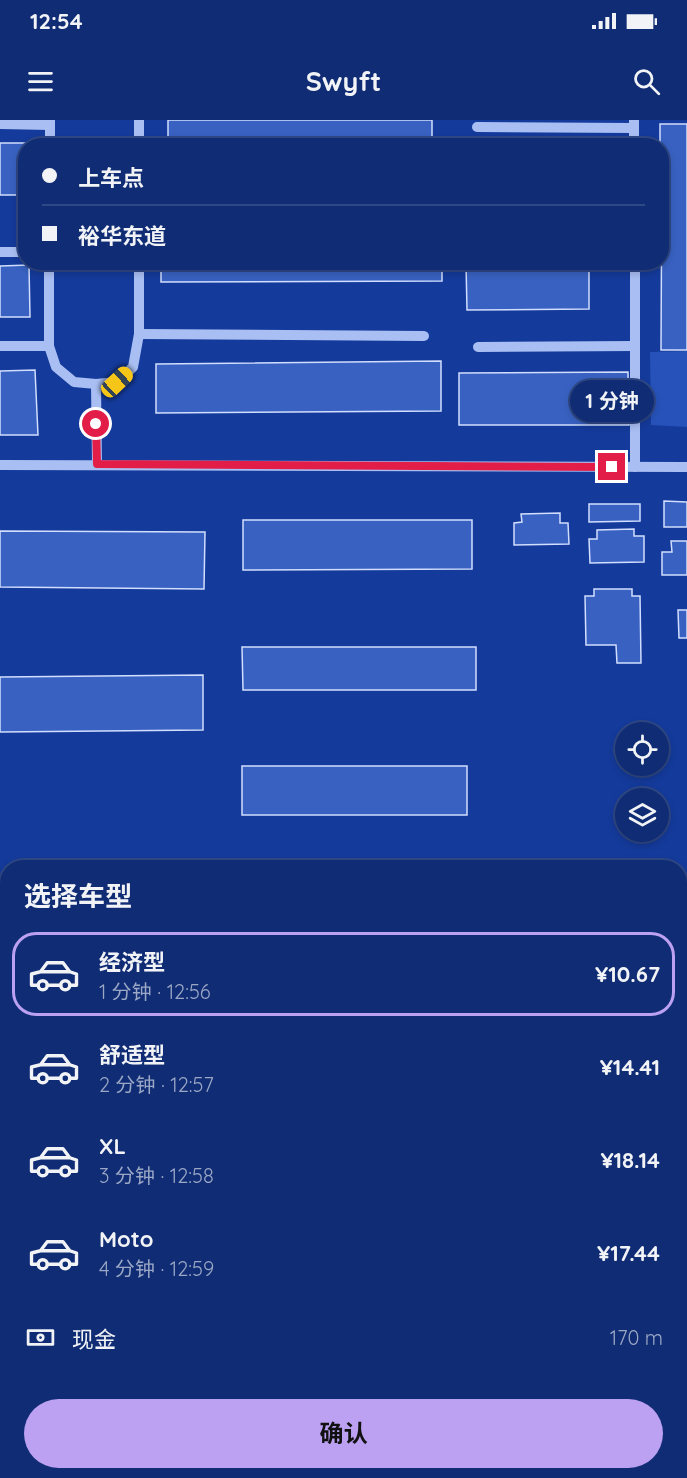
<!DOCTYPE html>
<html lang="zh">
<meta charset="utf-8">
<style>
body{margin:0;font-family:Quicksand,"Noto Sans SC",sans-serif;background:#183479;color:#f1f3f6;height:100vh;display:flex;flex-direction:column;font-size:22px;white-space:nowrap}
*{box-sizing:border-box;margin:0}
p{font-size:20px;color:#9ba7c5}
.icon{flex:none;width:33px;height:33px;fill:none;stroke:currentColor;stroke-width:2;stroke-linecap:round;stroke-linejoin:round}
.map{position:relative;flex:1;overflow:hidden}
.panel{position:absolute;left:0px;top:740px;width:687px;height:620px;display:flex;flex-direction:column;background:#0f2c74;border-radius:24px 24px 0 0;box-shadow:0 3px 9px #0003,0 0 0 2px #2f4886}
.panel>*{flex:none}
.hud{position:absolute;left:18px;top:18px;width:651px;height:132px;border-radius:24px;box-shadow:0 3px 9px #0003,0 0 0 2px #2f4886;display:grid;align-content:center;height:132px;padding:0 24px;background:#0f2c74}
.fabs{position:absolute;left:615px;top:602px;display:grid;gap:12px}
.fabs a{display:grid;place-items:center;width:54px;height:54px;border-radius:50%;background:#0f2c74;box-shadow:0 3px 9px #0003,0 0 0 2px #2f4886;font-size:30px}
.end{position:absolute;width:27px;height:27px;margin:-14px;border:8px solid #e11d48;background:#fff;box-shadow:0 0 0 3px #fff}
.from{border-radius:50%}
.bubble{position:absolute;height:42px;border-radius:21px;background:#0f2c74;box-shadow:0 3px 9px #0003,0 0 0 2px #2f4886;font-size:20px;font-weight:700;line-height:42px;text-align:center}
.car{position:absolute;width:18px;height:36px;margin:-18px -9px;border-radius:8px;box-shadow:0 0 4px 2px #0007;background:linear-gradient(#f5c518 24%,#345 0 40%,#f5c518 0 76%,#345 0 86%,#f5c518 0)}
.hud b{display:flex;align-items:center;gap:21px;height:57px;font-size:22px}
.hud b+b{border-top:2px solid #2f4886}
.hud i{width:15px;height:15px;background:#f1f3f6}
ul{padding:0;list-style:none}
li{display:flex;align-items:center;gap:18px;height:84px;margin:0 12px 9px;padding:0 12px;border:3px solid transparent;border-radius:24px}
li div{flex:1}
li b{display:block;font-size:22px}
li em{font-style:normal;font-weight:700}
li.selected{border-color:#bca0f2}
li>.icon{width:54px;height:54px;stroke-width:1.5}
h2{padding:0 24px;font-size:27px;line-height:72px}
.pay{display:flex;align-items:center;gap:15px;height:66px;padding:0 24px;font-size:22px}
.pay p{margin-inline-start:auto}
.button{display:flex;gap:12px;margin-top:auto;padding:12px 24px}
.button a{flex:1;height:69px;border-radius:36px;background:#bca0f2;color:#111;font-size:24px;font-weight:700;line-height:69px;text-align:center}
.status{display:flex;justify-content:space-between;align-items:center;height:42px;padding:0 30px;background:#0f2c74;direction:ltr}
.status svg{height:16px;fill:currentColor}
header{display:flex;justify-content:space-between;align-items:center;height:78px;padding:0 24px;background:#0f2c74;font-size:27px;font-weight:700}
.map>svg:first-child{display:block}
.green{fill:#2752b9}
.building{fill:#3861c1;stroke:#d1defd;stroke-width:1.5}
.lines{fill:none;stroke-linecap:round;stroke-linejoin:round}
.minor{stroke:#a9bff3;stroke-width:10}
.route{stroke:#e11d48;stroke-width:8}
</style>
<div class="status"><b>12:54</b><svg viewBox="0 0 49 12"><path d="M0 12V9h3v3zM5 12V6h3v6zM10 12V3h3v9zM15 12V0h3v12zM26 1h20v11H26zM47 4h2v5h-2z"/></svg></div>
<header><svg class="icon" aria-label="menu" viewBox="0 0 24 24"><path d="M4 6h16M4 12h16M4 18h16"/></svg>Swyft<svg class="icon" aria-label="search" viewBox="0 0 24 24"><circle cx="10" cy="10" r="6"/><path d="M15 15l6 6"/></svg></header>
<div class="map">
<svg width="687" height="1358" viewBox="0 0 687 1358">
<rect width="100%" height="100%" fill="#143a9b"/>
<!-- green -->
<polygon class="green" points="687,231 687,307 651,305 650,232"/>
<!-- building -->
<g class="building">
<rect x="168" y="0" width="264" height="26"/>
<polygon points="660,4 687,4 687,230 661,230 662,26 660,26"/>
<rect x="459" y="17" width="160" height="9"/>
<polygon points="0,23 28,23 28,26 26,26 26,75 0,75"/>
<polygon points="161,142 442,142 442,161 161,162"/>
<polygon points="589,143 589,189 467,190 466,144"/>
<polygon points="29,145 30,197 0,197 0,146"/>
<polygon points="441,241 441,291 156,293 156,244"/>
<polygon points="35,250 38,315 0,315 0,251"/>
<polygon points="628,252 629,305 459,305 459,253"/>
<polygon points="664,381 687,382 687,407 664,407"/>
<polygon points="589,384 640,384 640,401 589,402"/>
<polygon points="560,393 560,403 568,403 569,424 514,425 514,403 522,402 521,394"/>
<polygon points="243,400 472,400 472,449 243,450"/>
<polygon points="634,409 634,416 644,416 644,442 590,443 589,419 597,419 597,410"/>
<polygon points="0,411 205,412 204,469 0,467"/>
<polygon points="671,421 687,421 687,455 662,455 662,432 672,432"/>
<polygon points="594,469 632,469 632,476 640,476 641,543 617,543 616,525 586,525 585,476 594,476"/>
<polygon points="678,490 687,490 687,518 679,518"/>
<polygon points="242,527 476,527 476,570 243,570"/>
<polygon points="203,555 203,610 0,612 0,557"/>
<rect x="242" y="646" width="225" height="49"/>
<rect x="680" y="814" width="7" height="392"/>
<polygon points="680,820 687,820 687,913 680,914"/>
<polygon points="687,1049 687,1143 680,1143 680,1050"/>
<polygon points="687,1263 687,1358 661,1358 661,1352 680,1352 680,1264"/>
<polygon points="680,1278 687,1278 687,1358 658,1358 658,1352 680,1352"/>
<rect x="268" y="1352" width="84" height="6"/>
<rect x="354" y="1352" width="85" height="1"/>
<rect x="496" y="1352" width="158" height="6"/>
</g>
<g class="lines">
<!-- minor -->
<g class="minor">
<polyline points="139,0 139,26"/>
<polyline points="634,0 634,26"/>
<polyline points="0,4 50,5"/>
<polyline points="477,7 634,8"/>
<polyline points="50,26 50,0"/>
<polyline points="0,132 26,132"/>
<polyline points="49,142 49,226 56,247 74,262 96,264"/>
<polyline points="635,142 635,347"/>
<polyline points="139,214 424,216"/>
<polyline points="0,226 49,226"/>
<polyline points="478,227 635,226"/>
<polyline points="97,344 96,264 117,262 133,247 139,214 139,142"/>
<polyline points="0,345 687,347"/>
<polyline points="0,913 8,929"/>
<polyline points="680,1245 687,1245"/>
<polyline points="207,1352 210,1358"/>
</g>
</g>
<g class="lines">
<!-- route -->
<polyline class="route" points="96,304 97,344 612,347"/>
</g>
</svg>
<div class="fabs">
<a><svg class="icon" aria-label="locate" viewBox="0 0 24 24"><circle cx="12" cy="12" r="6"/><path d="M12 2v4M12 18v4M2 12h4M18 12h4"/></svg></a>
<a><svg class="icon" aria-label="layers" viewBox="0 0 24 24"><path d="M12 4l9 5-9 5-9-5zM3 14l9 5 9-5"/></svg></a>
</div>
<i class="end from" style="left:96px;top:304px"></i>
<i class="end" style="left:612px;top:347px"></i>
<div class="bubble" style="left:570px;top:260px;width:84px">1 分钟</div>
<i class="car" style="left:117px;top:262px;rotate:47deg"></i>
<div class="hud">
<b><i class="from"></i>上车点</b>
<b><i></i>裕华东道</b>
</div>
<section class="panel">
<h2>选择车型</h2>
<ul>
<li class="selected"><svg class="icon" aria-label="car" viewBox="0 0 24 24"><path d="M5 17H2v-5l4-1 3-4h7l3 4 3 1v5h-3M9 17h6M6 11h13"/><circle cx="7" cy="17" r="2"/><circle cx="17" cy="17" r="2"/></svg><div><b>经济型</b><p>1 分钟 · 12:56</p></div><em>¥10.67</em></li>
<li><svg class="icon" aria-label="car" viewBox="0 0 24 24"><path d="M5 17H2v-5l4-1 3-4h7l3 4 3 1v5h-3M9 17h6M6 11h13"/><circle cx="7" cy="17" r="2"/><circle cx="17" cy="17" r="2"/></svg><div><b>舒适型</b><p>2 分钟 · 12:57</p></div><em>¥14.41</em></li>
<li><svg class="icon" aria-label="car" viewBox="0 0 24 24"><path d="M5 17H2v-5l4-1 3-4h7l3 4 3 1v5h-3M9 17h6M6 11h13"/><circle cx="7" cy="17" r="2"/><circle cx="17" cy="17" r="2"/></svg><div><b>XL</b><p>3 分钟 · 12:58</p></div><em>¥18.14</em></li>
<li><svg class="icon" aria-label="car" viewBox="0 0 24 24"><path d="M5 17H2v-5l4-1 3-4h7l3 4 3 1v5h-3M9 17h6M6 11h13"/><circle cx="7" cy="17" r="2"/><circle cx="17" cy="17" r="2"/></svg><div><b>Moto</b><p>4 分钟 · 12:59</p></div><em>¥17.44</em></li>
</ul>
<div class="pay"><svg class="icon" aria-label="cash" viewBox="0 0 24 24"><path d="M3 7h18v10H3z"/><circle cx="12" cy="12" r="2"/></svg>现金<p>170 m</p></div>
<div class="button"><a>确认</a></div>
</section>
</div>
